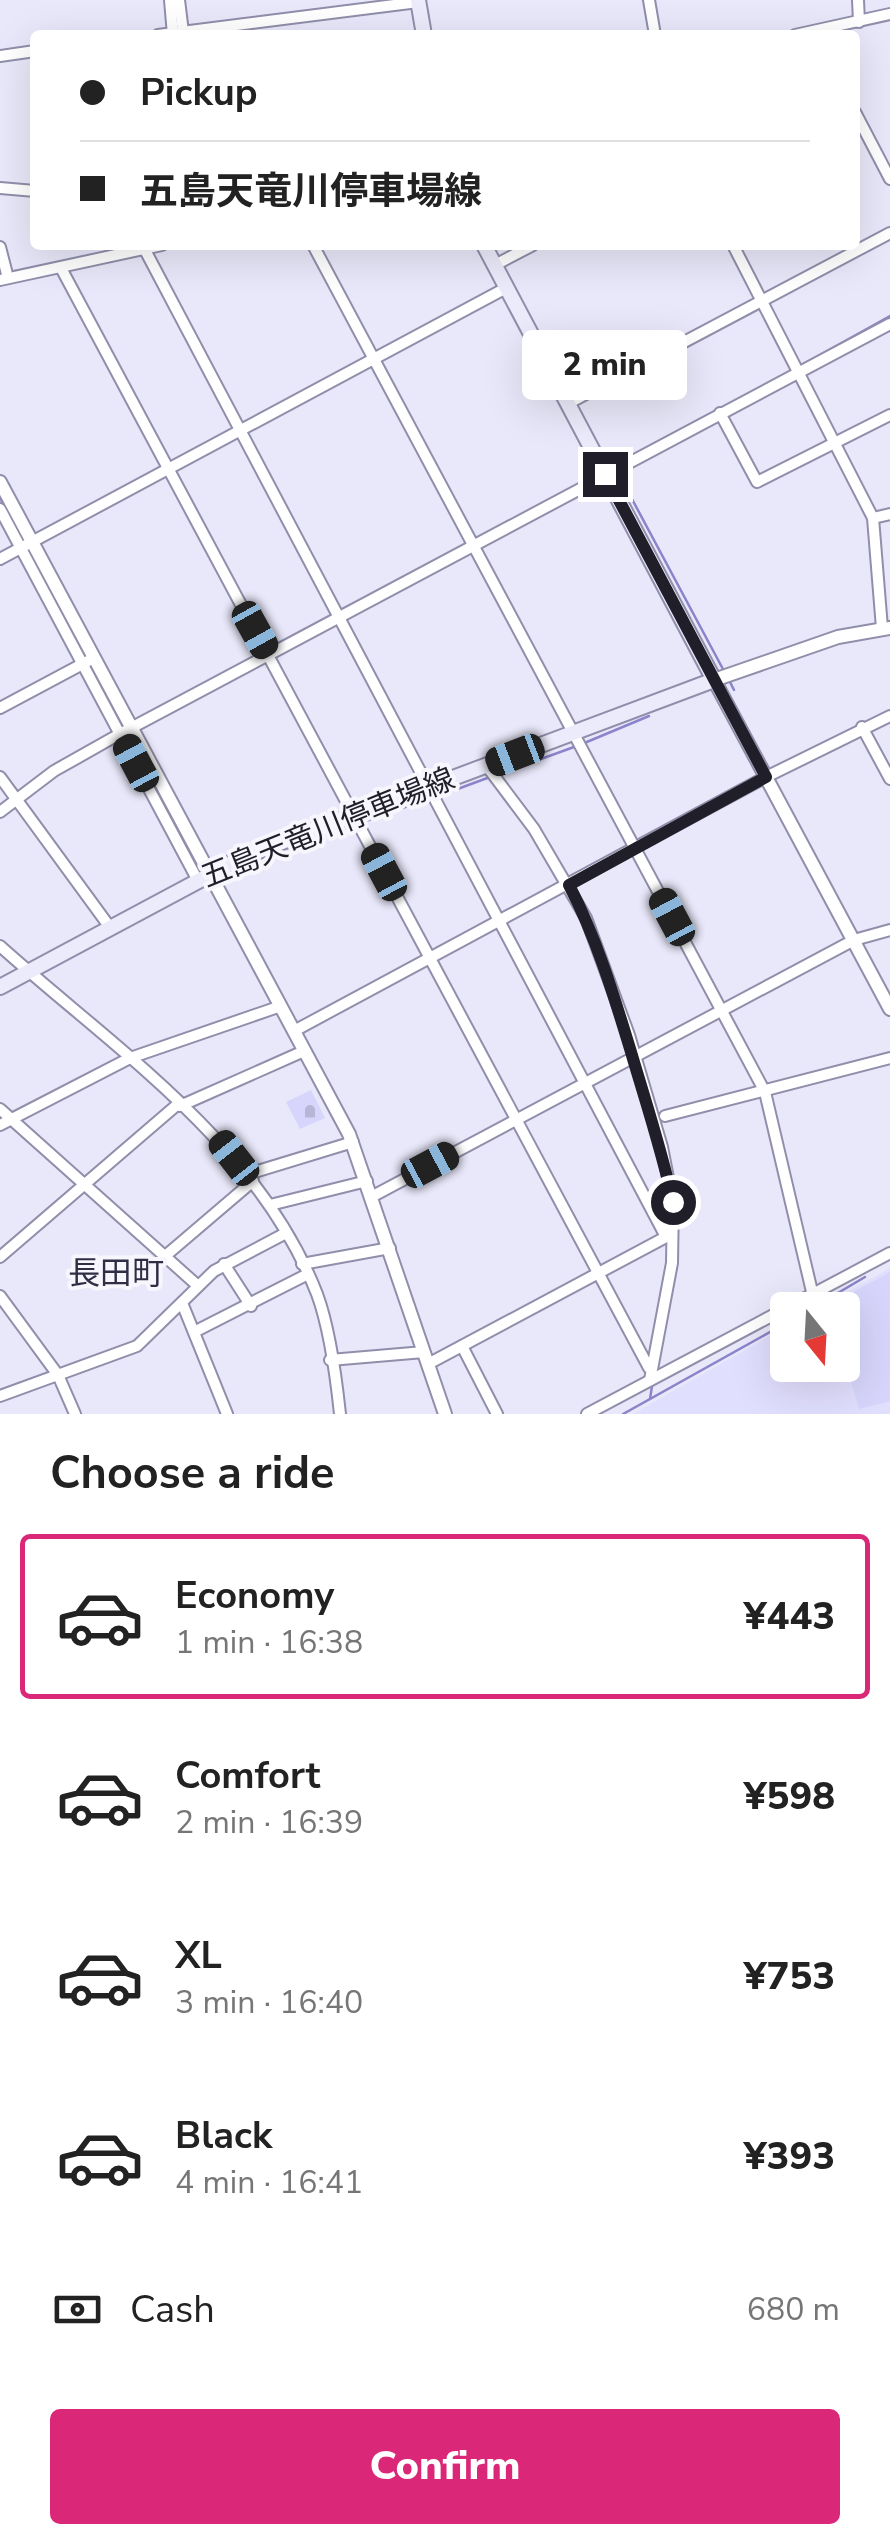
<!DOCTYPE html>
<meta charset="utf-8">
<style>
body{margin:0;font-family:"Nunito Sans","Noto Sans JP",sans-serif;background:#f6f6f6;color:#222;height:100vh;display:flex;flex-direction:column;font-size:38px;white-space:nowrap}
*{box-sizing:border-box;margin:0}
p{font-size:32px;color:#767676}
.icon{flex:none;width:55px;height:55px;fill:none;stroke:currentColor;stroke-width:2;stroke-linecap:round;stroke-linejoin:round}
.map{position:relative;height:1414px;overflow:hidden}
.panel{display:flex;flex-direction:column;background:#fff;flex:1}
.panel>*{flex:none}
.guide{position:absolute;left:30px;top:30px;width:830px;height:220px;border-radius:10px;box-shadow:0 10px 40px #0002;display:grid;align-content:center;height:220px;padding:0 50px;background:#fff}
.needle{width:65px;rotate:162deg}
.fabs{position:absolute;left:770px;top:1292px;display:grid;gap:20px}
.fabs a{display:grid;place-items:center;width:90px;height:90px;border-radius:10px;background:#fff;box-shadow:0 10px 40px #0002;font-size:50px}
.end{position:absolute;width:45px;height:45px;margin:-22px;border:12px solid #1f1e29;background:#fff;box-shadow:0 0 0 5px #fff}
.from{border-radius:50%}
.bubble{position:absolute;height:70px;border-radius:10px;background:#fff;box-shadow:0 10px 40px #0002;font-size:32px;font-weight:800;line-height:70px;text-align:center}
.car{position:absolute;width:30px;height:60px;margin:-30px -15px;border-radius:12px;box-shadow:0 0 8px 2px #0007;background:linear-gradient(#222 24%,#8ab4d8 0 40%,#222 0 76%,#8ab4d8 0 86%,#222 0)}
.guide b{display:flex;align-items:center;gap:35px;height:95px;font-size:38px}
.guide b+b{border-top:2px solid #e0e0e0}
.guide i{width:25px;height:25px;background:#222}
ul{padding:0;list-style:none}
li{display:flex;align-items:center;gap:30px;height:165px;margin:0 20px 15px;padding:0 30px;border:5px solid transparent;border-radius:10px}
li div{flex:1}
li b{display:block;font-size:38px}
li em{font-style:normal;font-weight:800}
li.current{border-color:#db2777}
li>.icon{width:90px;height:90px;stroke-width:1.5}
h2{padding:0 50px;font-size:45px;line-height:120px}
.pay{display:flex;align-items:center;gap:25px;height:110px;padding:0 50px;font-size:38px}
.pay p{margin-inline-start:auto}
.primary-button{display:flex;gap:20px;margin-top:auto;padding:20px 50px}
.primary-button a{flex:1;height:115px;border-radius:10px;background:#db2777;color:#fff;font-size:40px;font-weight:800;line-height:115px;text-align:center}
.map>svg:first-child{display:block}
.built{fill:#e1dffe}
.cemetery{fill:url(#cemetery-stones)}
.pitch{fill:#d7d5fb}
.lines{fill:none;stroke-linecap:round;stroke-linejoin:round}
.stream{stroke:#8c84cb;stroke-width:2.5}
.minor-casing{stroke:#908eaa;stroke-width:14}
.tertiary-casing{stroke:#908eaa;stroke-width:16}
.secondary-casing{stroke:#908eaa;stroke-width:18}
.minor{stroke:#fff;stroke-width:10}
.tertiary{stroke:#fff;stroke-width:12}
.secondary{stroke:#ecebfb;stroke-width:14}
.route{stroke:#1f1e29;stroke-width:12}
.labels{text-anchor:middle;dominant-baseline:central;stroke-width:8;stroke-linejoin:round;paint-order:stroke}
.street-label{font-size:30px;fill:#1f1e29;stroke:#f7f6fd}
.neighbourhood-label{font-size:32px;fill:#302e45;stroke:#f7f6fd}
</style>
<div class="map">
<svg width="890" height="1414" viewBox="0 0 890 1414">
<defs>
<pattern id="cemetery-stones" width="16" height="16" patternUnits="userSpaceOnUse" patternTransform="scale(2.5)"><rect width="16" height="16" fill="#d7d5fb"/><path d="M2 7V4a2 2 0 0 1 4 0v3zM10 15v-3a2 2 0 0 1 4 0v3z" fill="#b8b6d7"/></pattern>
</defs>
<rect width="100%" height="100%" fill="#e9e8fa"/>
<!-- built -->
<polygon class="built" points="890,1268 890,1414 633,1414 787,1326 788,1365 842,1365 842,1310 816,1310"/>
<!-- cemetery -->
<polygon class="cemetery" points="311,1090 325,1118 300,1129 286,1102"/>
<!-- pitch -->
<polygon class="pitch" points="890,1272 890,1401 859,1409 843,1353 842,1310 828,1306"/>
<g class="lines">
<!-- stream -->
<g class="stream">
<polyline points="800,366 890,316"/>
<polyline points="614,465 793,370"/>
<polyline points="617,471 724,671"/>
<polyline points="0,498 25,544"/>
<polyline points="28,551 41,575"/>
<polyline points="728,678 734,690"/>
<polyline points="101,688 123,730"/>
<polyline points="127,737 200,867"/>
<polyline points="582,744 649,716"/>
<polyline points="497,775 574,747"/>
<polyline points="436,797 490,777"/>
<polyline points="360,823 428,799"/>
<polyline points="299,843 353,826"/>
<polyline points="212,862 290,830"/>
<polyline points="658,1116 677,1201"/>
<polyline points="809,1310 865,1277"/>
<polyline points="665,1324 676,1269"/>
<polyline points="650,1399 652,1386"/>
<polyline points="623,1414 788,1322"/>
</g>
<defs>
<g id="minor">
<polyline points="170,0 173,35"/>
<polyline points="179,0 183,32"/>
<polyline points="649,0 655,35"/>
<polyline points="858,0 859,22"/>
<polyline points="158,35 418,2"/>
<polyline points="795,35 890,14"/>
<polyline points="0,56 35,51"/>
<polyline points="855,112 890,179"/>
<polyline points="0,188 35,191"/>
<polyline points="313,245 765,1092 813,1296"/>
<polyline points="733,245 873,518 882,628"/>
<polyline points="0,247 8,278"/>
<polyline points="145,250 666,1237 428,1364"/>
<polyline points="495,265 533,245"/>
<polyline points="61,268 649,1368"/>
<polyline points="0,280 162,245"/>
<polyline points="567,404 890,233"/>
<polyline points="720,413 757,482 890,415"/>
<polyline points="0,509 197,879"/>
<polyline points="873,518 890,514"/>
<polyline points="0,559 506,288"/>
<polyline points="0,708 88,661"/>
<polyline points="862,727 890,779"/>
<polyline points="486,765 534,829 586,918 629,1035 662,1147 673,1203 672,1263 650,1380"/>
<polyline points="0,777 109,926"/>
<polyline points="0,812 54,771 116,736 890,324"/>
<path d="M0 946C116 1050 258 1143 317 1294 330 1329 336 1376 340 1414"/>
<polyline points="294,1031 766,777 890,716"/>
<polyline points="180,1106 304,1051"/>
<polyline points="0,1109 197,1285"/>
<polyline points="665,1116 890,1058"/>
<polyline points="0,1125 130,1058 281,1006"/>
<polyline points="248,1174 353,1142"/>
<polyline points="373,1196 854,940 890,930"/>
<polyline points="270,1205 367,1181"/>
<polyline points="0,1257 178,1104"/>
<polyline points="164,1257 253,1181"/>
<polyline points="224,1264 251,1306"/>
<polyline points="302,1264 390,1248"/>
<polyline points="0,1296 58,1375 75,1414"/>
<polyline points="182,1303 227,1414"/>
<polyline points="194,1332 308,1274"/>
<polyline points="462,1346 497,1414"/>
<polyline points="330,1360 424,1352"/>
<polyline points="0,1396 137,1346 214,1271 286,1233"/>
<polyline points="587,1414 890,1253"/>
</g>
<g id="tertiary">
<polyline points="0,482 349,1134 445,1414"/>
<polyline points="890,628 838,637 714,680 890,1009"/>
</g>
<g id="secondary">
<polyline points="418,0 424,35"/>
<polyline points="0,987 245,856 714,680 484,245"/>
</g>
</defs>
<!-- minor casing -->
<use href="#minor" class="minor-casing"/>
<!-- tertiary casing -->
<use href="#tertiary" class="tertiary-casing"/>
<!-- secondary casing -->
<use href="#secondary" class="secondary-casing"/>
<!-- minor -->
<use href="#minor" class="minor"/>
<!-- tertiary -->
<use href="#tertiary" class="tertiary"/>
<!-- secondary -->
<use href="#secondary" class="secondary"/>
</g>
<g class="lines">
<!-- route -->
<path class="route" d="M605 474 766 777 569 885C597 939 614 996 631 1052 646 1103 662 1151 673 1202"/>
</g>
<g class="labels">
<!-- street labels -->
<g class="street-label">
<text transform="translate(328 828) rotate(-22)">五島天竜川停車場線</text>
</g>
<!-- neighbourhood labels -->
<g class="neighbourhood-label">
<text x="116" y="1273">長田町</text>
</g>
</g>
</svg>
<div class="fabs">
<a><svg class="needle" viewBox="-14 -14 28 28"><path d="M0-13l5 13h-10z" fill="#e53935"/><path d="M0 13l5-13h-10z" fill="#767676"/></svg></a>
</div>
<i class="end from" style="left:673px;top:1202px"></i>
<i class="end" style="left:605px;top:474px"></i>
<div class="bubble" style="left:522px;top:330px;width:165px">2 min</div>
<i class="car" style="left:255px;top:630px;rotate:151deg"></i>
<i class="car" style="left:515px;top:755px;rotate:249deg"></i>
<i class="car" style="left:136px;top:763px;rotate:332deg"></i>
<i class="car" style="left:384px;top:872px;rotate:332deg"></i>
<i class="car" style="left:672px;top:917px;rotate:332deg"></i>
<i class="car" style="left:234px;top:1158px;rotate:322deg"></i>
<i class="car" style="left:430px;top:1165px;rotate:62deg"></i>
<div class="guide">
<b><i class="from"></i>Pickup</b>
<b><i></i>五島天竜川停車場線</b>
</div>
</div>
<section class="panel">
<h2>Choose a ride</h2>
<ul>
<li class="current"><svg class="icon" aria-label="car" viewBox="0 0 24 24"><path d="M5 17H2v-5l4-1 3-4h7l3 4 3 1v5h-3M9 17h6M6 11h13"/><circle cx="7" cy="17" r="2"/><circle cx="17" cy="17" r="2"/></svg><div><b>Economy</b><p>1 min · 16:38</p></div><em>¥443</em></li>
<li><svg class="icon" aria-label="car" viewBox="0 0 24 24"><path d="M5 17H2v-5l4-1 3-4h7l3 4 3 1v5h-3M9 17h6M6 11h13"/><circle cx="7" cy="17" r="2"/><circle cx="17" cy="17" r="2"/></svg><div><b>Comfort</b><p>2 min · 16:39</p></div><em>¥598</em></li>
<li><svg class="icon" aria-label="car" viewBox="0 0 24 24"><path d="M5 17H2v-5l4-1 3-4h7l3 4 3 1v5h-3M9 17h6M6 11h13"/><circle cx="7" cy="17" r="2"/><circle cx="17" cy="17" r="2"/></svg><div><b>XL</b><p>3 min · 16:40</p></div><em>¥753</em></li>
<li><svg class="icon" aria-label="car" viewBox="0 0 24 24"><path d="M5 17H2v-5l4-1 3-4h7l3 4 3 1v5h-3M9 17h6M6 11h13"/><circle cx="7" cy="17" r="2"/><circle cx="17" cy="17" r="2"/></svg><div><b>Black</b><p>4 min · 16:41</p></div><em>¥393</em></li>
</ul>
<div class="pay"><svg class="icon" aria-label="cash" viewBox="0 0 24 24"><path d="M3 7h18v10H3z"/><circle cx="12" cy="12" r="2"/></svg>Cash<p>680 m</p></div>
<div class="primary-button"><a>Confirm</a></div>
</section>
